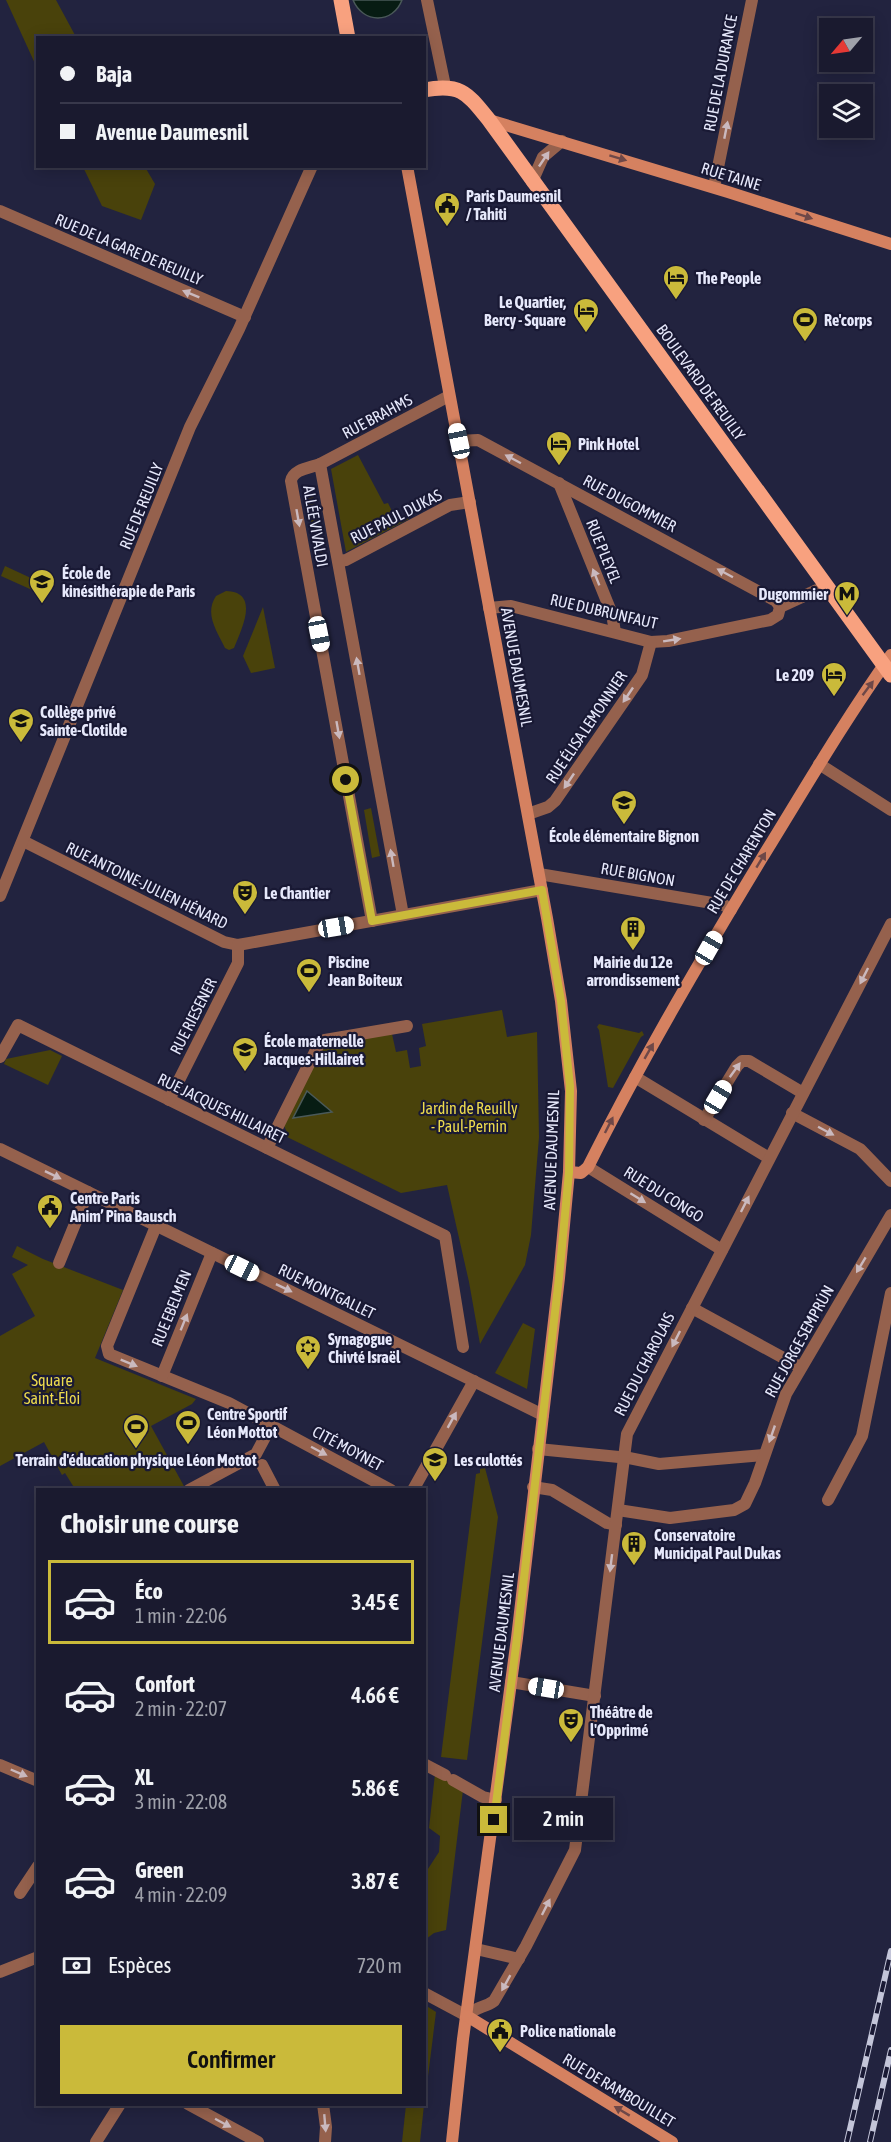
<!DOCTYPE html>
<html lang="fr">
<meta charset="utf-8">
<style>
body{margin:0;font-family:"Asap Condensed",sans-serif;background:#232337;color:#f1f3f6;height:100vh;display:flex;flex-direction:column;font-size:22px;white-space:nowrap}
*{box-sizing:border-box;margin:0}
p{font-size:20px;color:#9fa1aa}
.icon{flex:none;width:33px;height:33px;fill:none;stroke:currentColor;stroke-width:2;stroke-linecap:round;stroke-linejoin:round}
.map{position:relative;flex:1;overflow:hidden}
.drawer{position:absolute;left:36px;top:1488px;width:390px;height:618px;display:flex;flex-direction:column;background:#1a1a2f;border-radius:0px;box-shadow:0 3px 15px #0003,0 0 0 2px #38384b}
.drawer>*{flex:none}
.guide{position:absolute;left:36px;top:36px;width:390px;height:132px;border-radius:0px;box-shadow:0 3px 15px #0003,0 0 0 2px #38384b;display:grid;align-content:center;height:132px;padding:0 24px;background:#1a1a2f}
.needle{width:39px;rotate:241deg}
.tools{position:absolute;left:819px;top:18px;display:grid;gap:12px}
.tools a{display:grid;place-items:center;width:54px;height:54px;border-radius:0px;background:#1a1a2f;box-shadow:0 3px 15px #0003,0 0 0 2px #38384b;font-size:30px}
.end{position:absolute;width:27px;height:27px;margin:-14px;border:8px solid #caba3a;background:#111;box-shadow:0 0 0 3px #111}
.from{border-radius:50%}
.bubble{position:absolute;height:42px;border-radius:0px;background:#1a1a2f;box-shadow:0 3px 15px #0003,0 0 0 2px #38384b;font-size:20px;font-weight:600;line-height:42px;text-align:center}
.car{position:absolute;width:18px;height:36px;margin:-18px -9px;border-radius:8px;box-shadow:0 0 4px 2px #0007;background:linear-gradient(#fff 24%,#345 0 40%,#fff 0 76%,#345 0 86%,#fff 0)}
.guide b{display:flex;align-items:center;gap:21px;height:57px;font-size:22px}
.guide b+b{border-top:2px solid #38384b}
.guide i{width:15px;height:15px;background:#f1f3f6}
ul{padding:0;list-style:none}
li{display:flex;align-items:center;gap:18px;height:84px;margin:0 12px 9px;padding:0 12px;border:3px solid transparent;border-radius:0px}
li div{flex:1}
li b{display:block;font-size:22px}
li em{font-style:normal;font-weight:600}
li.on{border-color:#caba3a}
li>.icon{width:54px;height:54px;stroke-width:1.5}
h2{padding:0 24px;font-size:27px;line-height:72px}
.pay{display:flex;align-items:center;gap:15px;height:66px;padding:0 24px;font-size:22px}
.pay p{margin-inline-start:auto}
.primary-button{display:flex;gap:12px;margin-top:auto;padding:12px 24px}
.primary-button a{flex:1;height:69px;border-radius:0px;background:#caba3a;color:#111;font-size:24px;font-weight:600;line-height:69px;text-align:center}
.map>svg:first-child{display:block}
.green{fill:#49420b}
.water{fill:#071c13;stroke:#4a5959;stroke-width:1.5}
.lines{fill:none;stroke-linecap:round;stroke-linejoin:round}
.street{stroke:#95614d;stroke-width:12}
.secondary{stroke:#d58160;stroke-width:12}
.primary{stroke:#f8a17f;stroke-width:15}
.rail-casing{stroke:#c3c5d9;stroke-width:6}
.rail{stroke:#191934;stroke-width:4;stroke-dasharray:11;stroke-linecap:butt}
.oneway{fill:#cab9be}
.oneway2{fill:#6e4848}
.route{stroke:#caba3a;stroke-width:8}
.labels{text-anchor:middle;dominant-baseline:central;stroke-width:4.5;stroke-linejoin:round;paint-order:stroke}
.street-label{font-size:16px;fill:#e6e8fb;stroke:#191934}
.poi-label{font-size:16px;font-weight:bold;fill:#e6e8fb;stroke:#191934;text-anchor:start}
.park-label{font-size:16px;fill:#eddb4d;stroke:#191934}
</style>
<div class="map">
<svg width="891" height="2142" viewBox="0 0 891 2142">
<rect width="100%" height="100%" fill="#22233f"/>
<!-- green -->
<g class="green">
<polygon points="6,0 56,0 76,37 38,38 37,68"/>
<polygon points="83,167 145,167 155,184 141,220 102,206"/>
<polygon points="358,455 384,504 388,503 394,515 398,513 401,518 406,515 409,519 346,552 331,469"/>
<polygon points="312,490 324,552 317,553 305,491"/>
<polygon points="5,566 46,585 41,594 1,576"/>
<path d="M226 591C261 592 241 630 234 648L229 650 225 648C217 631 204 614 216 596Z"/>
<polygon points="263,607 275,668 251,673 243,656"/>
<polygon points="371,808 380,856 372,858 364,810"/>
<polygon points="502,1010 507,1037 537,1032 539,1137 531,1235 525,1265 480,1344 469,1282 447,1185 401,1193 283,1135 287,1132 284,1126 323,1045 392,1034 396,1052 407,1050 410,1068 421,1066 419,1048 426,1046 422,1024"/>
<polygon points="599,1024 639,1033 642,1031 644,1035 641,1037 613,1088 608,1087 599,1030 597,1027"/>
<polygon points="50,1050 62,1056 48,1085 4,1064 6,1059"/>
<polygon points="17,1246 43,1259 123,1290 95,1358 196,1399 192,1404 151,1426 185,1488 182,1489 75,1489 65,1473 62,1475 44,1442 0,1466 0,1336 35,1316 12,1274 28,1265 12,1257"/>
<polygon points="523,1323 535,1329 527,1389 495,1373"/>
<polygon points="485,1468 498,1517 467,1760 441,1757 476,1474 480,1473 480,1469"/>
<polygon points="435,1774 463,1790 446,1930 434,1933 426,1939 424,1875 439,1852 440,1836 429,1828"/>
<polygon points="425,2005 436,2012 425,2101"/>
<polygon points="406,2105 424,2105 420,2142 402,2142"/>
</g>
<!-- water -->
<g class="water">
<path d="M353 0H402C393 24 363 24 353 0Z"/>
<polygon points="307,1091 332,1112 293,1118"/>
</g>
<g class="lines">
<!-- street -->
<g class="street">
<polyline points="427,0 445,86"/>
<polyline points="532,182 543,157 562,141"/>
<polyline points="714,187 752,0"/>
<polyline points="0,211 245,317"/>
<polyline points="459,441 478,440 776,601 780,607 778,615 770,620 668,641 651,642 511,606 489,608"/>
<polyline points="320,464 449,396"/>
<polyline points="559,483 612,614 615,632"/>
<polyline points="339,561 346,560 450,505 470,502"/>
<polyline points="780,607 817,590"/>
<polyline points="819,764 891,810"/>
<polyline points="528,814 548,807 555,801 642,675 651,642"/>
<polyline points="23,841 224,942 238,945 542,890"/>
<polyline points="539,874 724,905 731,910"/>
<polyline points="0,896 190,427 239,329 312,166"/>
<path d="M372 921 291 481C293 469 310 468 320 464L403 915"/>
<polyline points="0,1057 18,1025 445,1236 463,1347"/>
<polyline points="635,1077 769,1158"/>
<polyline points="169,1100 238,963 238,945"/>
<polyline points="792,1113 860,1149 891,1181"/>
<polyline points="704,1120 737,1066 742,1061 749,1061 803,1093"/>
<polyline points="267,1148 319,1044 325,1040 407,1026"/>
<polyline points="0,1149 543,1415"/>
<polyline points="588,1167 722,1250"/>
<polyline points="156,1226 107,1346 109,1354 229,1403 391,1490"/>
<polyline points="59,1263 88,1192"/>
<polyline points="692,1308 800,1367"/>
<polyline points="162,1376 212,1253"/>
<polyline points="538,1449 629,1458 659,1464 764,1455"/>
<polyline points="262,1465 275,1490"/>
<polyline points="533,1487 552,1490 607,1523 616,1525"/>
<polyline points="189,1490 256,1454 271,1426"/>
<polyline points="413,1490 474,1381"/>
<polyline points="828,1500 862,1436 891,1293"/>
<polyline points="618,1510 670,1518 734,1510 745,1504 755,1483 786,1394 891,1215"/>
<polyline points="511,1682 595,1696"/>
<polyline points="424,1764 445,1775"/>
<polyline points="0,1765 38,1781"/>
<polyline points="453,1780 483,1797 496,1800"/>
<polyline points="20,1893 38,1866"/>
<polyline points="476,1949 519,1959"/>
<polyline points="0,1972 38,1957"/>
<path d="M424 1993 467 2016C476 2006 485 2008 494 2001L526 1946 575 1850 627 1434 891 924"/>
<polyline points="188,2104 258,2142"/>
<polyline points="323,2104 326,2127 325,2142"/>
<polyline points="96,2142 120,2104"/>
</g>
<!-- secondary -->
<g class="secondary">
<polyline points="489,120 728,192 891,244"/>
<polyline points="407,166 547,918 561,1001 571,1091 569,1172 559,1278 517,1638 463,2039 452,2142"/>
<path d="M569 1172 581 1173 588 1167C641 1061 701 959 762 858 804 790 844 721 891 655"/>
<polyline points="467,2016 672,2142"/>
</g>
<!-- primary -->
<g class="primary">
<polyline points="341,0 348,38"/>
<path d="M424 90C461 83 467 93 489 120L891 675"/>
</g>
<defs>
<g id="rail">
<polyline points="847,2142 891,1951"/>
<polyline points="870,2142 891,2050"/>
</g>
</defs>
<!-- rail casing -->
<use href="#rail" class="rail-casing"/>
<!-- rail -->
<use href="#rail" class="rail"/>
</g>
<!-- one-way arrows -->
<defs><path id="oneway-solid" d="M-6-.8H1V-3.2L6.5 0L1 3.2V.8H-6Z" transform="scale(1.5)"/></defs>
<g class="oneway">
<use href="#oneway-solid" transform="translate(726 130) rotate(-79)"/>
<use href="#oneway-solid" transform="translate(544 159) rotate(-56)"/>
<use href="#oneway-solid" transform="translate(191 294) rotate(-158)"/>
<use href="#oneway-solid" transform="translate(513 459) rotate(-152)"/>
<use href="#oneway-solid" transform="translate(298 518) rotate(80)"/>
<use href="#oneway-solid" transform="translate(725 573) rotate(-152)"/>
<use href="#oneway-solid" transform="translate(596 577) rotate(-112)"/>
<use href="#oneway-solid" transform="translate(672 640) rotate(-9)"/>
<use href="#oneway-solid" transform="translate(358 666) rotate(-100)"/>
<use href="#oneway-solid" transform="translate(628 695) rotate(124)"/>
<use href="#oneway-solid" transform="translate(338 730) rotate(80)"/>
<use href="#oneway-solid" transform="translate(569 781) rotate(124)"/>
<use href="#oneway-solid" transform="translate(392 858) rotate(-100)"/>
<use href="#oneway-solid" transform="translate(864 976) rotate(117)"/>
<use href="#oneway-solid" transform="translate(735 1070) rotate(-54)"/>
<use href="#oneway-solid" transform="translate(826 1131) rotate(28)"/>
<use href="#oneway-solid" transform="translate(53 1175) rotate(26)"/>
<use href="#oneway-solid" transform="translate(638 1198) rotate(32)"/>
<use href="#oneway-solid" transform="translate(745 1204) rotate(-63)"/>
<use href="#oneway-solid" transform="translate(861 1265) rotate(121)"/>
<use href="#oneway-solid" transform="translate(284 1288) rotate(26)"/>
<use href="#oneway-solid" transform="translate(184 1322) rotate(-68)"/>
<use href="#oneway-solid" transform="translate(676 1339) rotate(117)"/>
<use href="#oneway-solid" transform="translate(129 1363) rotate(22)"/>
<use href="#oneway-solid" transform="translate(452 1420) rotate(-61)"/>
<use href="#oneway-solid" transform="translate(772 1434) rotate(109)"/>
<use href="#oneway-solid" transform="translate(319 1451) rotate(28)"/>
<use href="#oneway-solid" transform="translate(611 1563) rotate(97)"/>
<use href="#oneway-solid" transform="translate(19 1773) rotate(23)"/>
<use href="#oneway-solid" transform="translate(546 1907) rotate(-63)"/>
<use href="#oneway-solid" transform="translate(506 1983) rotate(119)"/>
<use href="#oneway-solid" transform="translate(223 2123) rotate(28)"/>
<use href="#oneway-solid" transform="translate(325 2123) rotate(85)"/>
</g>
<g class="oneway2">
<use href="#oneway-solid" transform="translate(618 158) rotate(17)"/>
<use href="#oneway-solid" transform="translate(804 216) rotate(18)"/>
<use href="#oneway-solid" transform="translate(868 688) rotate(-53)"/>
<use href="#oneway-solid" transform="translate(761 860) rotate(-59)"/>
<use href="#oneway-solid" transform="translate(649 1051) rotate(-60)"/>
<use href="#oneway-solid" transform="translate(609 1125) rotate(-63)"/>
<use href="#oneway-solid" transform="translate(622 2111) rotate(-149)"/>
</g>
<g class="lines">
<!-- route -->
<polyline class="route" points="346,780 372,921 542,890 561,1001 570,1086 569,1172 559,1278 517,1638 494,1820"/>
</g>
<!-- icons -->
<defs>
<symbol id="civic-pin" viewBox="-11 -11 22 30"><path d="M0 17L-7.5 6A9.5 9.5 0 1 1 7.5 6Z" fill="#caba3a" stroke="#191934"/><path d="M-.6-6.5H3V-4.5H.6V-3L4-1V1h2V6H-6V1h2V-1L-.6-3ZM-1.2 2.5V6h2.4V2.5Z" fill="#111"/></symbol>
<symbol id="hotel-pin" viewBox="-11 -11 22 30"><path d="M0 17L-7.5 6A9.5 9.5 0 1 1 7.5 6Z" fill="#caba3a" stroke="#191934"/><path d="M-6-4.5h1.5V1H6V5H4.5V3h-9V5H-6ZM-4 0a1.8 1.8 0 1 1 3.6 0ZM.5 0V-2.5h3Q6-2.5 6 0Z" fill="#111"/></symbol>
<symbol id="stadium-pin" viewBox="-11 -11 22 30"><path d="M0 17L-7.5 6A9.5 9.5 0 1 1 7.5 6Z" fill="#caba3a" stroke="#191934"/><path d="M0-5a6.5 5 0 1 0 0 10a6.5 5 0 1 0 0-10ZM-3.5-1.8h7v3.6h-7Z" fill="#111"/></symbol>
<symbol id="university-pin" viewBox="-11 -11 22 30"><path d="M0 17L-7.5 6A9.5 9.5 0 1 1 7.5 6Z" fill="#caba3a" stroke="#191934"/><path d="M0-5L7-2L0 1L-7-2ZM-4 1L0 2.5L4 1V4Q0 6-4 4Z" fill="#111"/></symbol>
<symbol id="metro-pin" viewBox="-11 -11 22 30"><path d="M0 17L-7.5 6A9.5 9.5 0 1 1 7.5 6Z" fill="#caba3a" stroke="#191934"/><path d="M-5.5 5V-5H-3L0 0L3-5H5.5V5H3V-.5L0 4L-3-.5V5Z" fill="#111"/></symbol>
<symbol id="school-pin" viewBox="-11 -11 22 30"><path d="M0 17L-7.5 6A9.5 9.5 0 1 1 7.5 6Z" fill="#caba3a" stroke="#191934"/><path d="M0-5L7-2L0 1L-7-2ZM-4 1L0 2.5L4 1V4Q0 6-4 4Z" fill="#111"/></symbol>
<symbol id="theatre-pin" viewBox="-11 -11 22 30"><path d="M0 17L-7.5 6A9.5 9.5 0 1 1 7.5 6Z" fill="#caba3a" stroke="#191934"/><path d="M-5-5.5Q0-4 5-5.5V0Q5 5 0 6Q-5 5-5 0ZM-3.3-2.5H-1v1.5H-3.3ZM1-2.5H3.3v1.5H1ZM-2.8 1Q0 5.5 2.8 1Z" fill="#111"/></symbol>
<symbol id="building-pin" viewBox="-11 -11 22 30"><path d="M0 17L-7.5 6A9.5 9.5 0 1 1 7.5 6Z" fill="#caba3a" stroke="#191934"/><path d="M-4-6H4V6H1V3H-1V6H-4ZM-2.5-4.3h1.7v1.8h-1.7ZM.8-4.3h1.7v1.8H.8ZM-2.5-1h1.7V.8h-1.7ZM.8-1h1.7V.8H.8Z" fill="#111"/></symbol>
<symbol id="synagogue-pin" viewBox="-11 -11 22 30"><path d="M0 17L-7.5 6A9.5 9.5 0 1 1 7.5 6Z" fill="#caba3a" stroke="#191934"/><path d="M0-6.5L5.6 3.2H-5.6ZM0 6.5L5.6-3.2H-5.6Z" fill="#111"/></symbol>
</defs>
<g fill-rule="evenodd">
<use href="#civic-pin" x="432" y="190" width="30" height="40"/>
<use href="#hotel-pin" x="661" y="263" width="30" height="40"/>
<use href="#hotel-pin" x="571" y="296" width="30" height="40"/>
<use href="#stadium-pin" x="790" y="305" width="30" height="40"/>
<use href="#hotel-pin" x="544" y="429" width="30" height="40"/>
<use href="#university-pin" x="27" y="567" width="30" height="40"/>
<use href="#metro-pin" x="832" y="579" width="30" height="40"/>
<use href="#hotel-pin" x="819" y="660" width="30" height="40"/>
<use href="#school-pin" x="6" y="706" width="30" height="40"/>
<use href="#school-pin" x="609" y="788" width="30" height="40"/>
<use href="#theatre-pin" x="230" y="878" width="30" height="40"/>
<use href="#building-pin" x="618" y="914" width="30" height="40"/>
<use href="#stadium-pin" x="294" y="956" width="30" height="40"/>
<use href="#school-pin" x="230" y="1035" width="30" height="40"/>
<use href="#civic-pin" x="35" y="1192" width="30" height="40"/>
<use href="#synagogue-pin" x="293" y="1333" width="30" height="40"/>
<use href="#stadium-pin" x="173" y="1408" width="30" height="40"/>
<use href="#stadium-pin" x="121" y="1412" width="30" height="40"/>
<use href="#school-pin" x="420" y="1445" width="30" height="40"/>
<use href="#building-pin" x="619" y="1529" width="30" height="40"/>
<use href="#theatre-pin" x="556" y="1706" width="30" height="40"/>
<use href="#civic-pin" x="485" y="2016" width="30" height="40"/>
</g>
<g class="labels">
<!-- street labels -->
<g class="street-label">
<text transform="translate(720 73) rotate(-79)">RUE DE LA DURANCE</text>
<text transform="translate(731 176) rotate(17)">RUE TAINE</text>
<text transform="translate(129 249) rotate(23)">RUE DE LA GARE DE REUILLY</text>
<text transform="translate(701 382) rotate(54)">BOULEVARD DE REUILLY</text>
<text transform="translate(377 416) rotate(-28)">RUE BRAHMS</text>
<text transform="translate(630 503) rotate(28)">RUE DUGOMMIER</text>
<text transform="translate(141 506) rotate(-68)">RUE DE REUILLY</text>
<text transform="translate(396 516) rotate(-27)">RUE PAUL DUKAS</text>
<text transform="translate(316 526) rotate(80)">ALLÉE VIVALDI</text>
<text transform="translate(604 551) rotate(68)">RUE PLEYEL</text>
<text transform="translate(604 611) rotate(13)">RUE DUBRUNFAUT</text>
<text transform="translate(517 667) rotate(80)">AVENUE DAUMESNIL</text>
<text transform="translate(586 727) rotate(-56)">RUE ÉLISA LEMONNIER</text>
<text transform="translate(741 861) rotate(-59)">RUE DE CHARENTON</text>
<text transform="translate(638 874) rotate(10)">RUE BIGNON</text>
<text transform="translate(147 885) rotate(26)">RUE ANTOINE-JULIEN HÉNARD</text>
<text transform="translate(193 1016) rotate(-63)">RUE RIESENER</text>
<text transform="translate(222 1108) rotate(26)">RUE JACQUES HILLAIRET</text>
<text transform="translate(551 1150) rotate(-88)">AVENUE DAUMESNIL</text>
<text transform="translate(664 1194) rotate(32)">RUE DU CONGO</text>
<text transform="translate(327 1291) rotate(26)">RUE MONTGALLET</text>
<text transform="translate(171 1308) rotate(-68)">RUE EBELMEN</text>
<text transform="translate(799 1341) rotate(-61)">RUE JORGE SEMPRÚN</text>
<text transform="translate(644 1364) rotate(-63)">RUE DU CHAROLAIS</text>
<text transform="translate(348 1448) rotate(28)">CITÉ MOYNET</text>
<text transform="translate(501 1632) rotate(-83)">AVENUE DAUMESNIL</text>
<text transform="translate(619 2090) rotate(31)">RUE DE RAMBOUILLET</text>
</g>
<!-- poi labels -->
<g class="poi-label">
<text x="466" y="196">Paris Daumesnil<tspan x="466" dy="18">/ Tahiti</tspan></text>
<text x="696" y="278">The People</text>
<text x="566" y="302" text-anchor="end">Le Quartier,<tspan x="566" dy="18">Bercy - Square</tspan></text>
<text x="824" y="320">Re'corps</text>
<text x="578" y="444">Pink Hotel</text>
<text x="62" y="573">École de<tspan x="62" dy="18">kinésithérapie de Paris</tspan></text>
<text x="828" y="594" text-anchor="end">Dugommier</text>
<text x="814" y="675" text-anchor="end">Le 209</text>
<text x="40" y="712">Collège privé<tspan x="40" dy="18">Sainte-Clotilde</tspan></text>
<text x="624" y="836" text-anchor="middle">École élémentaire Bignon</text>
<text x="264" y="893">Le Chantier</text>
<text x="328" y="962">Piscine<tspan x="328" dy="18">Jean Boiteux</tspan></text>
<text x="633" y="962" text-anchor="middle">Mairie du 12e<tspan x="633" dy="18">arrondissement</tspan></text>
<text x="264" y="1041">École maternelle<tspan x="264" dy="18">Jacques-Hillairet</tspan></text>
<text x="70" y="1198">Centre Paris<tspan x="70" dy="18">Anim’ Pina Bausch</tspan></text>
<text x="328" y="1339">Synagogue<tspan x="328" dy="18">Chivté Israël</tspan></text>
<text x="207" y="1414">Centre Sportif<tspan x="207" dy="18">Léon Mottot</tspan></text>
<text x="136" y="1460" text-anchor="middle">Terrain d'éducation physique Léon Mottot</text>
<text x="454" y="1460">Les culottés</text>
<text x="654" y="1535">Conservatoire<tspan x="654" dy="18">Municipal Paul Dukas</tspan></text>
<text x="590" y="1712">Théâtre de<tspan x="590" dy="18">l'Opprimé</tspan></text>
<text x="520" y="2031">Police nationale</text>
</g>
<!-- park labels -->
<g class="park-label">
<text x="469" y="1108">Jardin de Reuilly<tspan x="469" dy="18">- Paul-Pernin</tspan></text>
<text x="52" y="1380">Square<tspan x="52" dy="18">Saint-Éloi</tspan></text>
</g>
</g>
</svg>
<div class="tools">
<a><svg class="needle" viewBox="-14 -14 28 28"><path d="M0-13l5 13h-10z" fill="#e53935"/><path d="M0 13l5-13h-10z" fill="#9fa1aa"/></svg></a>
<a><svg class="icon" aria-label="layers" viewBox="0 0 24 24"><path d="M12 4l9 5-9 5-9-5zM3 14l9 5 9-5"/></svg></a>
</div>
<i class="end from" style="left:346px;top:780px"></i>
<i class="end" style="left:494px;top:1820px"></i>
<div class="bubble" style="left:514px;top:1798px;width:99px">2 min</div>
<i class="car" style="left:459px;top:441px;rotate:348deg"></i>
<i class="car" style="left:319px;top:634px;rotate:169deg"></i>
<i class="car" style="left:336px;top:927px;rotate:80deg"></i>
<i class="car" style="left:709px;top:948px;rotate:30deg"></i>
<i class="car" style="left:718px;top:1097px;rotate:31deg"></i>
<i class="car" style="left:242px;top:1268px;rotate:116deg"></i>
<i class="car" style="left:546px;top:1688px;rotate:279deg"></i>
<div class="guide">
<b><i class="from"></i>Baja</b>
<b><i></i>Avenue Daumesnil</b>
</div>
<section class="drawer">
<h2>Choisir une course</h2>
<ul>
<li class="on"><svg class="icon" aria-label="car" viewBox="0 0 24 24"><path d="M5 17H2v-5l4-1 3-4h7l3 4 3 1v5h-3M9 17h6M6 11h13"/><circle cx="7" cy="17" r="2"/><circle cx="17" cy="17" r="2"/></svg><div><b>Éco</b><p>1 min · 22:06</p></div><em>3.45 €</em></li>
<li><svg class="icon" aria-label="car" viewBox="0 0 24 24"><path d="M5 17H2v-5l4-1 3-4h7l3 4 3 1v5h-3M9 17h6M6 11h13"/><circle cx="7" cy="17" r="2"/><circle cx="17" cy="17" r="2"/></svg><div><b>Confort</b><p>2 min · 22:07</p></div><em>4.66 €</em></li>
<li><svg class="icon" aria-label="car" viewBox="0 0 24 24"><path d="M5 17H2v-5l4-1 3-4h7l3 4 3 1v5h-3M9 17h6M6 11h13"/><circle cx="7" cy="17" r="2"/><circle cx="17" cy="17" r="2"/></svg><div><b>XL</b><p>3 min · 22:08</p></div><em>5.86 €</em></li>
<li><svg class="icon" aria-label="car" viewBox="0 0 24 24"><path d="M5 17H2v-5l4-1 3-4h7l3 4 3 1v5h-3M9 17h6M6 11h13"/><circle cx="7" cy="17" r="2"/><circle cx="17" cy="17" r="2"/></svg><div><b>Green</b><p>4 min · 22:09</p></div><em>3.87 €</em></li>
</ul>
<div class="pay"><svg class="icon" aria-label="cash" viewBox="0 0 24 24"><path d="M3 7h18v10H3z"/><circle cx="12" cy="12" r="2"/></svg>Espèces<p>720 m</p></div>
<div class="primary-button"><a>Confirmer</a></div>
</section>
</div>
